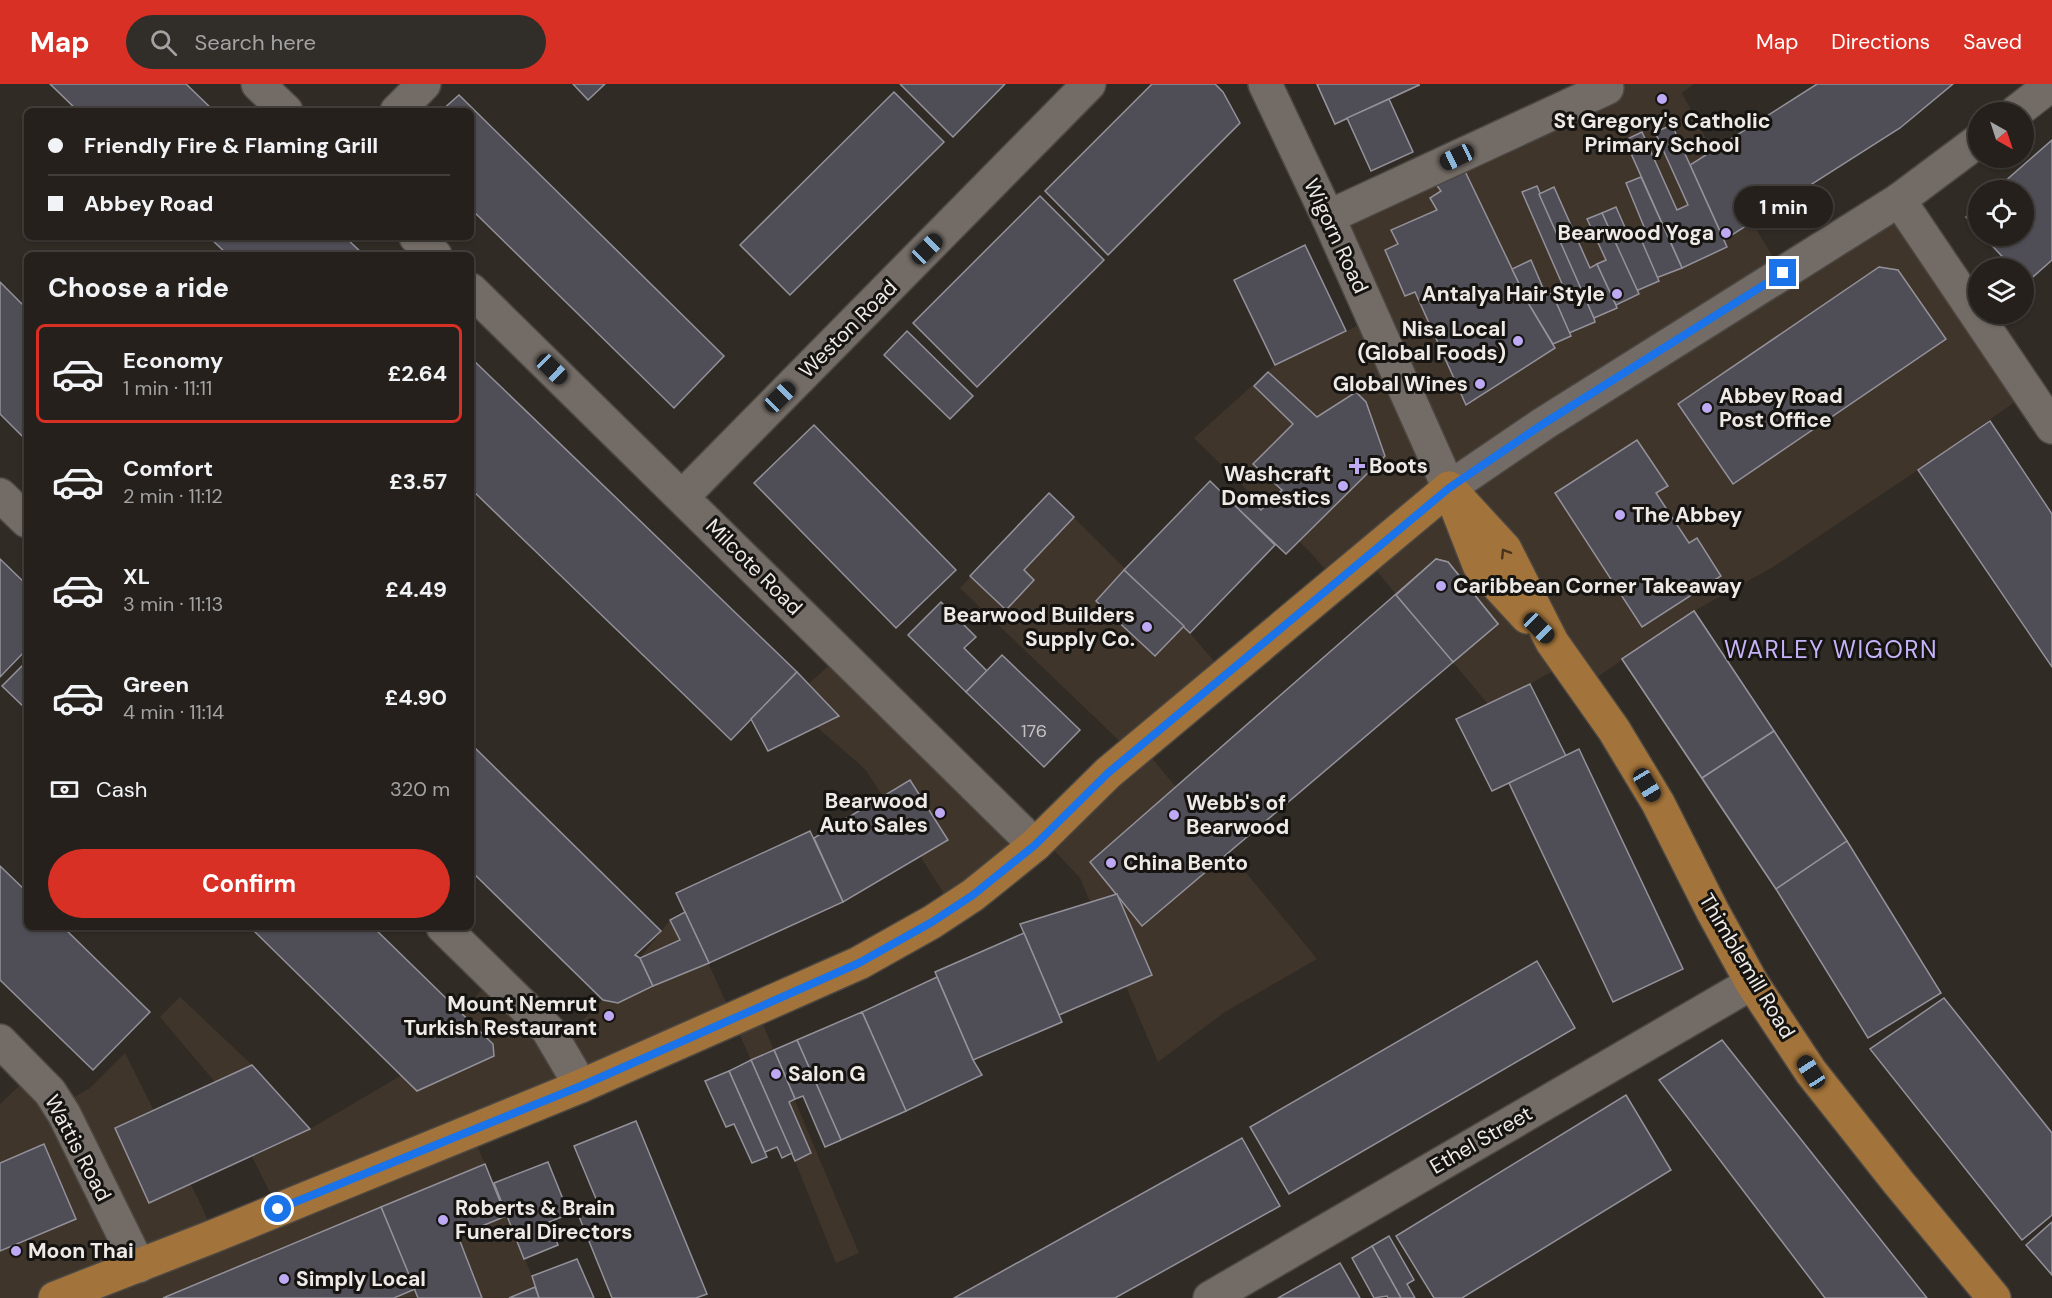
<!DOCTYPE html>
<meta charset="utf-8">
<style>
body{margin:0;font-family:"DM Sans",sans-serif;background:#312d29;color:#f1f3f6;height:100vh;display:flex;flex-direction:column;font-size:22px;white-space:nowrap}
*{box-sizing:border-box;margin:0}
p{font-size:20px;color:#a3a3a3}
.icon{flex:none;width:33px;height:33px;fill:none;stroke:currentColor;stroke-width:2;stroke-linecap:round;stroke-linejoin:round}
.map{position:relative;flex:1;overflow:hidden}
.side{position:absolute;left:24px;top:168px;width:450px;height:678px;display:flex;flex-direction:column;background:#25201c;border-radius:9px;box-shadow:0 2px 4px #0004,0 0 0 2px #423e3b}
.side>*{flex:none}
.hud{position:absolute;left:24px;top:24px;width:450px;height:132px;border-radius:9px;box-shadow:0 2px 4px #0004,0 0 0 2px #423e3b;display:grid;align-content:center;height:132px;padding:0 24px;background:#25201c}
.needle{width:39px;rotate:141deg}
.tools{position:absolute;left:1968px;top:18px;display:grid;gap:12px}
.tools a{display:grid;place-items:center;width:66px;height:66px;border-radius:50%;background:#25201c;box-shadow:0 2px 4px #0004,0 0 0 2px #423e3b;font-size:30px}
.end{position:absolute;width:27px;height:27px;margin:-14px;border:8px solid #1a73e8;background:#fff;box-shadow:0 0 0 3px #fff}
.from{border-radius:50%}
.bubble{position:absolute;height:42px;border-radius:21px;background:#25201c;box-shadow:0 2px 4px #0004,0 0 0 2px #423e3b;font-size:20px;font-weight:700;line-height:42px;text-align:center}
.car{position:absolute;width:18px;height:36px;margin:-18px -9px;border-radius:8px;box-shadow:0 0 4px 2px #0007;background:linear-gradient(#222 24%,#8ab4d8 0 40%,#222 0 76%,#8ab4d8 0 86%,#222 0)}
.hud b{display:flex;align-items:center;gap:21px;height:57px;font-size:22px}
.hud b+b{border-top:2px solid #423e3b}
.hud i{width:15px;height:15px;background:#f1f3f6}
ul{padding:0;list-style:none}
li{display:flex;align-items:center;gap:18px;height:99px;margin:0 12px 9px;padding:0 12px;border:3px solid transparent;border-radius:9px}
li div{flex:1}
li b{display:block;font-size:22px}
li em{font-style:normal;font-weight:700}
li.current{border-color:#d93025}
li>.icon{width:54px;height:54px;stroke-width:1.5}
h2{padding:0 24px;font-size:27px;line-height:72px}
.pay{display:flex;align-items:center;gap:15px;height:66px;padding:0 24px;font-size:22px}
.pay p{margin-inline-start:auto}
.action{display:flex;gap:12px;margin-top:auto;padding:12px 24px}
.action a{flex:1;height:69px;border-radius:36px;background:#d93025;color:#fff;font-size:24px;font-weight:700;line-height:69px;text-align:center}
header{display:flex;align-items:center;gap:36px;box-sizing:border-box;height:84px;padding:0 30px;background:#d93025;color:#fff}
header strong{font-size:28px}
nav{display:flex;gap:33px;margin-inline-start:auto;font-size:21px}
.search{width:420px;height:54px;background:#312d29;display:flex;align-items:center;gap:15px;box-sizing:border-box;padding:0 21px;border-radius:33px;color:#a3a3a3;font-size:22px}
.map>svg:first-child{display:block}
.built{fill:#40352b}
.building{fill:#4f4d55;stroke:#93919a;stroke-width:1.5}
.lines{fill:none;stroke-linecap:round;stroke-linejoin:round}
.minor-casing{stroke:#4b4742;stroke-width:36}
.major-casing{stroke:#4b4742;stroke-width:36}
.minor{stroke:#736c66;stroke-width:33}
.major{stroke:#a2733a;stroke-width:33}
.oneway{stroke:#47351f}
.route{stroke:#1a73e8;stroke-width:8}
.poi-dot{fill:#bea9f4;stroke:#161411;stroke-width:2}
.labels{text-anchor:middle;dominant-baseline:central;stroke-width:6;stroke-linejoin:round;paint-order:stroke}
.number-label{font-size:18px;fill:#c6c3c2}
.poi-label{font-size:21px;font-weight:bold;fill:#eeeae7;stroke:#161411;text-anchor:start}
.street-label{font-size:21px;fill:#eeeae7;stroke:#161411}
.quarter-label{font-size:24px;letter-spacing:1.5px;fill:#c6b2f9;stroke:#161411}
</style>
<header>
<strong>Map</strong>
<div class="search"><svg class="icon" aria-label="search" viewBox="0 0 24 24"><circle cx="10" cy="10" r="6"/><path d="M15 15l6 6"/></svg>Search here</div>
<nav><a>Map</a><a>Directions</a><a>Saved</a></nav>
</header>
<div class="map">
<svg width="2052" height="1214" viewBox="0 0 2052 1214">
<rect width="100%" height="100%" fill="#312b25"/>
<!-- built -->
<g class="built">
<polygon points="1588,0 1694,0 1682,9 1741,121 1783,189 1899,116 2029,308 1918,386 1773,483 1694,527 1584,602 1567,579 1530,600 1488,620 1365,473 1336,498 1312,470 1194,354 1275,281 1374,234 1323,123"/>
<polygon points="1049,409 1190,549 1226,591 1142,662 1317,875 1225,928 1158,978 1080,794 1042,753 1132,669 960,504"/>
<polygon points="842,570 1035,761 953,824 866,686 788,618"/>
<polygon points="685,828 733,934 756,924 859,1169 836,1179 795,1077 733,935 471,1047 532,1192 539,1214 0,1214 0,1020 33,989 59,1022 90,1004 125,969 202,1123 214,1151 278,1125 215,998 160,933 180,913 252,981 310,1045 402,991 494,893 558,961 603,916 640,874 670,836"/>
</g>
<!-- building -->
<g class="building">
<polygon points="50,0 186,0 214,27 78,27"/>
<polygon points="573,0 605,0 588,16"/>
<polygon points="900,0 1005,0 953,53"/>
<polygon points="1152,0 1215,0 1223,8 1240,39 1108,171 1045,107"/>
<polygon points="1317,0 1418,0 1419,1 1335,40"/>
<polygon points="1317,0 1418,0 1419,1 1335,40"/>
<polygon points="1817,0 1953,0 1900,44 1724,156 1690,81"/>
<polygon points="894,8 944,58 790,211 740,161"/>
<polygon points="459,11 724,272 674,324 471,125 471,27 441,27"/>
<polygon points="1389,15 1413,68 1371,87 1347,34"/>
<polygon points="1672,41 1727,163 1682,184 1625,56 1642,48 1677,126 1688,121 1655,48"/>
<polygon points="2052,56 2052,176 2026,199 2024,197 2024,184 2013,184 1983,152 2024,152 2024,106 1995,106"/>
<polygon points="1461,79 1530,222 1555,264 1466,321 1415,208 1405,212 1385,166 1398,160 1391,146 1437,126 1430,114 1441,107 1430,92"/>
<polygon points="1641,93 1682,184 1656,194 1640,153 1647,150 1626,99"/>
<polygon points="1537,102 1594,234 1595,238 1569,249 1551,206 1563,202 1522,108"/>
<polygon points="1554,103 1590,184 1597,180 1616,221 1617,224 1594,234 1539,110"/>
<polygon points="1040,112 1104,176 977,303 913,239"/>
<polygon points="1978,121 1978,146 1966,133"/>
<polygon points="1616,123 1631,157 1640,153 1659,197 1636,207 1602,129"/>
<polygon points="1602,129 1639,210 1616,221 1597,180 1606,176 1587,135"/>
<polygon points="209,153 345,153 364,171 228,171"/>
<polygon points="1305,161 1346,247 1275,281 1234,196"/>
<polygon points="1531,176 1546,211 1552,209 1571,252 1553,260 1530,222 1512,185"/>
<polygon points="1879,183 1898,186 1946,255 1733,400 1678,320"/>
<polygon points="0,198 27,225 27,357 0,330"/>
<polygon points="907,247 973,312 950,335 884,271"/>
<polygon points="471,274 797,588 731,656 471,405"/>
<polygon points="1268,288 1317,333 1356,308 1366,318 1385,372 1286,470 1232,419 1244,409 1261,426 1282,406 1253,380 1293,340 1254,302"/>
<polygon points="1990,337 2052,430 2052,583 1918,386"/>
<polygon points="814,341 956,486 896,544 754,399"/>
<polygon points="1637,356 1668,402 1656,409 1689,459 1697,454 1721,492 1642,543 1555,409"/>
<polygon points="1210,397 1275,461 1190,549 1124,486"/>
<polygon points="1049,409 1074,433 1024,486 1034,496 1006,526 970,492"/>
<polygon points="0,475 27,501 27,565 0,593"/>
<polygon points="1436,475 1448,478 1498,540 1142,842 1090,778"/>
<polygon points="1436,475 1448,478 1498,540 1453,578 1396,511"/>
<polygon points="1124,486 1184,542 1155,572 1096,517"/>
<polygon points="941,518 976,553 964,564 987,587 966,608 908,551"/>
<polygon points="1694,527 1847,757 1776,805 1622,575"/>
<polygon points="1694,527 1774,647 1702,694 1622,575"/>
<polygon points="1002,571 1080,646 1044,683 966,608"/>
<polygon points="27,577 27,626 2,602"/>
<polygon points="797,588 839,632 768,667 751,635"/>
<polygon points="1530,600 1566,672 1492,707 1456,635"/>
<polygon points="1774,647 1847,757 1776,805 1702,694"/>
<polygon points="471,660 661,847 635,871 640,874 653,902 618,919 603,916 471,787"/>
<polygon points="1579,665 1683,885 1613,918 1509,699"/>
<polygon points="910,696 948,756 843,818 814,754"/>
<polygon points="810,747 843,818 709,879 676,809"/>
<polygon points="1847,757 1941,909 1868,954 1776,805"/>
<polygon points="0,782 27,808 27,843 63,843 150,928 93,986 0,896"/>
<polygon points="1117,810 1152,891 1059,931 1020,840"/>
<polygon points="685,828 709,879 653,902 640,874 680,856 670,836"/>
<polygon points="250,843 373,843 493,960 494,972 417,1007"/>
<polygon points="1024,849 1062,938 973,976 935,888"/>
<polygon points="1537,877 1575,944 1289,1110 1250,1043"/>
<polygon points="937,893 973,976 982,991 906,1027 862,928"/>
<polygon points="1944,914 2052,1049 2052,1131 2022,1156 1870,965"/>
<polygon points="862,928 906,1027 841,1056 797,956"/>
<polygon points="797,956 841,1056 825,1063 803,1012 795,1015 774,966"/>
<polygon points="1722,956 1927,1214 1825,1214 1659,996"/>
<polygon points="774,966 795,1015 789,1018 811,1069 795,1077 751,976"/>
<polygon points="751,976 792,1069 782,1074 777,1063 765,1068 729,987"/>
<polygon points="252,981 310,1045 149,1119 115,1044"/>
<polygon points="729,987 767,1073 752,1079 734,1040 726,1043 705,997"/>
<polygon points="1626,1011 1671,1086 1462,1214 1434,1214 1396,1152"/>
<polygon points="636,1037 707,1210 696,1214 612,1214 578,1130 599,1122 574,1062"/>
<polygon points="1242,1054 1280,1122 1115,1214 954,1214"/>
<polygon points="44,1060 76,1135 0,1167 0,1079"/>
<polygon points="548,1078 569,1130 549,1138 558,1161 524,1175 494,1099"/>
<polygon points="485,1080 506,1132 458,1152 482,1214 418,1214 381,1123"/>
<polygon points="381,1123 415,1205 394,1214 163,1214"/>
<polygon points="2052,1138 2052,1191 2026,1161"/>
<polygon points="1389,1152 1414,1196 1407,1200 1415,1214 1401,1214 1372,1162"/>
<polygon points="1372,1162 1401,1214 1388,1214 1387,1212 1374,1214 1352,1174"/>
<polygon points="577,1175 594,1214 539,1214 532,1192"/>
<polygon points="1340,1179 1360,1214 1278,1214"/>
<polygon points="535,1203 539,1214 509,1214"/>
</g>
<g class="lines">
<defs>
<g id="minor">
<polyline points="258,0 286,27"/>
<polyline points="1265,0 1328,133 1449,404 1543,340 1899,116 1978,57"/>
<polyline points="397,27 424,0"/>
<polyline points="2016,28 2052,0"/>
<polyline points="1899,116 2052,343"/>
<polyline points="1328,133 1607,4"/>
<polyline points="416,153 435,171"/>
<polyline points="471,206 1035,761"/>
<polyline points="0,411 27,437"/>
<polyline points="683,412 1089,0"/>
<polyline points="443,843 548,946 581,1002"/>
<polyline points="0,957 50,1008 64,1030 139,1182"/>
<polyline points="1210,1214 1752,899"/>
</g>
<g id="major">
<polyline points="1449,404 1505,465 1552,558 1614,646 1658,719 1713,828 1752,899 1811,988 1898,1098 1994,1214"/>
<polyline points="1456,422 1479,481 1527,533"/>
<polyline points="55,1214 214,1152 581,1002 859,879 932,838 973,811 1035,761 1108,689 1449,404"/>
</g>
</defs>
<!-- minor casing -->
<use href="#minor" class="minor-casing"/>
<!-- major casing -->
<use href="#major" class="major-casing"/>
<!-- minor -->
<use href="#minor" class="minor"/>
<!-- major -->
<use href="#major" class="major"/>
</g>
<!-- one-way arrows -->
<defs><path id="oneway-chevron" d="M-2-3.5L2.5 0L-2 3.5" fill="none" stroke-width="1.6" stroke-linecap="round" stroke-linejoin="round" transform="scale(1.5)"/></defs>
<use class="oneway" href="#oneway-chevron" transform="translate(1505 469) rotate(-122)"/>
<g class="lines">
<!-- route -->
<polyline class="route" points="278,1125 581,1002 859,879 932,838 973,811 1035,761 1108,689 1449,404 1543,340 1783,189"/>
</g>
<!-- markers -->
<g class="poi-dot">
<circle cx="1662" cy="15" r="6"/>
<circle cx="1726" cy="149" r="6"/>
<circle cx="1617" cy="210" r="6"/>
<circle cx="1518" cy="257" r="6"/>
<circle cx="1480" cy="300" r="6"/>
<circle cx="1707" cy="324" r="6"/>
<path d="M1354 373h6v6h6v6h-6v6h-6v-6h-6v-6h6z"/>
<circle cx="1343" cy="402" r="6"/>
<circle cx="1620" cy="431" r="6"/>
<circle cx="1441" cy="502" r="6"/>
<circle cx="1147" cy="543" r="6"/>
<circle cx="940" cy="729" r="6"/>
<circle cx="1174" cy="731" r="6"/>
<circle cx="1111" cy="779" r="6"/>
<circle cx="609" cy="932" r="6"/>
<circle cx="776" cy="990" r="6"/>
<circle cx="443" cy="1136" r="6"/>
<circle cx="16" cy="1167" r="6"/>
<circle cx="284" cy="1195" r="6"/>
</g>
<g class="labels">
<!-- number labels -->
<g class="number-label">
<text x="1034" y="647">176</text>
</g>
<!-- poi labels -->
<g class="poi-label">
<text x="1662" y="37" text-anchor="middle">St Gregory's Catholic<tspan x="1662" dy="24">Primary School</tspan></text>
<text x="1714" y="149" text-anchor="end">Bearwood Yoga</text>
<text x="1605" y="210" text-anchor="end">Antalya Hair Style</text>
<text x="1506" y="245" text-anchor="end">Nisa Local<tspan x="1506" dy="24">(Global Foods)</tspan></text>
<text x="1468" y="300" text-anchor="end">Global Wines</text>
<text x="1719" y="312">Abbey Road<tspan x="1719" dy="24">Post Office</tspan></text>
<text x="1369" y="382">Boots</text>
<text x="1331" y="390" text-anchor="end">Washcraft<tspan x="1331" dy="24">Domestics</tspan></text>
<text x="1632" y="431">The Abbey</text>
<text x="1453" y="502">Caribbean Corner Takeaway</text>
<text x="1135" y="531" text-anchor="end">Bearwood Builders<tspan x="1135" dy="24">Supply Co.</tspan></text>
<text x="928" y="717" text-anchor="end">Bearwood<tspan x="928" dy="24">Auto Sales</tspan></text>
<text x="1186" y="719">Webb's of<tspan x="1186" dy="24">Bearwood</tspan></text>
<text x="1123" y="779">China Bento</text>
<text x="597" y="920" text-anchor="end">Mount Nemrut<tspan x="597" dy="24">Turkish Restaurant</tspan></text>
<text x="788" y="990">Salon G</text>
<text x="455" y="1124">Roberts &amp; Brain<tspan x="455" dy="24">Funeral Directors</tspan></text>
<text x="28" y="1167">Moon Thai</text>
<text x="296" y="1195">Simply Local</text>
</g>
<!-- street labels -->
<g class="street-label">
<text transform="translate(1336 152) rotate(65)">Wigorn Road</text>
<text transform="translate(848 245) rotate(-45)">Weston Road</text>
<text transform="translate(754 483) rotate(45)">Milcote Road</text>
<text transform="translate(1747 882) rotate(59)">Thimblemill Road</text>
<text transform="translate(1481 1056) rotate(-30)">Ethel Street</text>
<text transform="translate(78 1064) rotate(62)">Wattis Road</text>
</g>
<!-- quarter labels -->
<g class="quarter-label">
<text x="1831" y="565">WARLEY WIGORN</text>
</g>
</g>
</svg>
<div class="tools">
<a><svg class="needle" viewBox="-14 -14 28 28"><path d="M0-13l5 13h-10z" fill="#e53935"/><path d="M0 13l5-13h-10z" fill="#a3a3a3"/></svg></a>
<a><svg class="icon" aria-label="locate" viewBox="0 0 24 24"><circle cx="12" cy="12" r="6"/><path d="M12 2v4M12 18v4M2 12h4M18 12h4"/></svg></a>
<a><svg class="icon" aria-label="layers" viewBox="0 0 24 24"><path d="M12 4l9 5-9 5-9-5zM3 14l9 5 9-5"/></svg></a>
</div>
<i class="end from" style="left:278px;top:1125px"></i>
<i class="end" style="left:1783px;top:189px"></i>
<div class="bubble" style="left:1734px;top:102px;width:99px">1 min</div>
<i class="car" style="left:1457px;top:73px;rotate:245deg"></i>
<i class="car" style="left:927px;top:165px;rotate:45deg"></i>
<i class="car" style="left:552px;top:285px;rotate:134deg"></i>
<i class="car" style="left:780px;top:313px;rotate:45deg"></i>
<i class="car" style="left:1539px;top:544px;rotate:135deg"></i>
<i class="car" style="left:1647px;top:701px;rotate:149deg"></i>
<i class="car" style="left:1811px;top:988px;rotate:327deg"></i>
<div class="hud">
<b><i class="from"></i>Friendly Fire &amp; Flaming Grill</b>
<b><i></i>Abbey Road</b>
</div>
<section class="side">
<h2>Choose a ride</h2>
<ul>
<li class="current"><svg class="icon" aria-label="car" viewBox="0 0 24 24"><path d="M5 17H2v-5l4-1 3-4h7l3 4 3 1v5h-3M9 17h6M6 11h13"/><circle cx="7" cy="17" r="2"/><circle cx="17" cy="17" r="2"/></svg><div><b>Economy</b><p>1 min · 11:11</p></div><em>£2.64</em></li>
<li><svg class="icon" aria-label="car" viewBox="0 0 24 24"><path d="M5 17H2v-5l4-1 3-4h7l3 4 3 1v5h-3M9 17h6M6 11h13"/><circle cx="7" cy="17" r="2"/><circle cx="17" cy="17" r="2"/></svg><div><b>Comfort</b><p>2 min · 11:12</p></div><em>£3.57</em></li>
<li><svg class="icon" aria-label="car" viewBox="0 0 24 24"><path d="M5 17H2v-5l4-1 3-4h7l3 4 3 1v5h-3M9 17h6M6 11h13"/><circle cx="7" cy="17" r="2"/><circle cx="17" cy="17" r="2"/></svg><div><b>XL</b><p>3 min · 11:13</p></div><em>£4.49</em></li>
<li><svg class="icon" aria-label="car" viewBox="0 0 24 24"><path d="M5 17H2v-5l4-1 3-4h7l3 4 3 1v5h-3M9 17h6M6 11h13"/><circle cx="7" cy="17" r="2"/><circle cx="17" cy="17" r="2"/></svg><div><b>Green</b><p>4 min · 11:14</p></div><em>£4.90</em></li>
</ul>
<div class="pay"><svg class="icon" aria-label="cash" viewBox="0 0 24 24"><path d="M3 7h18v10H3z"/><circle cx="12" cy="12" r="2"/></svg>Cash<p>320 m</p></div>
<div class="action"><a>Confirm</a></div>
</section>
</div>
